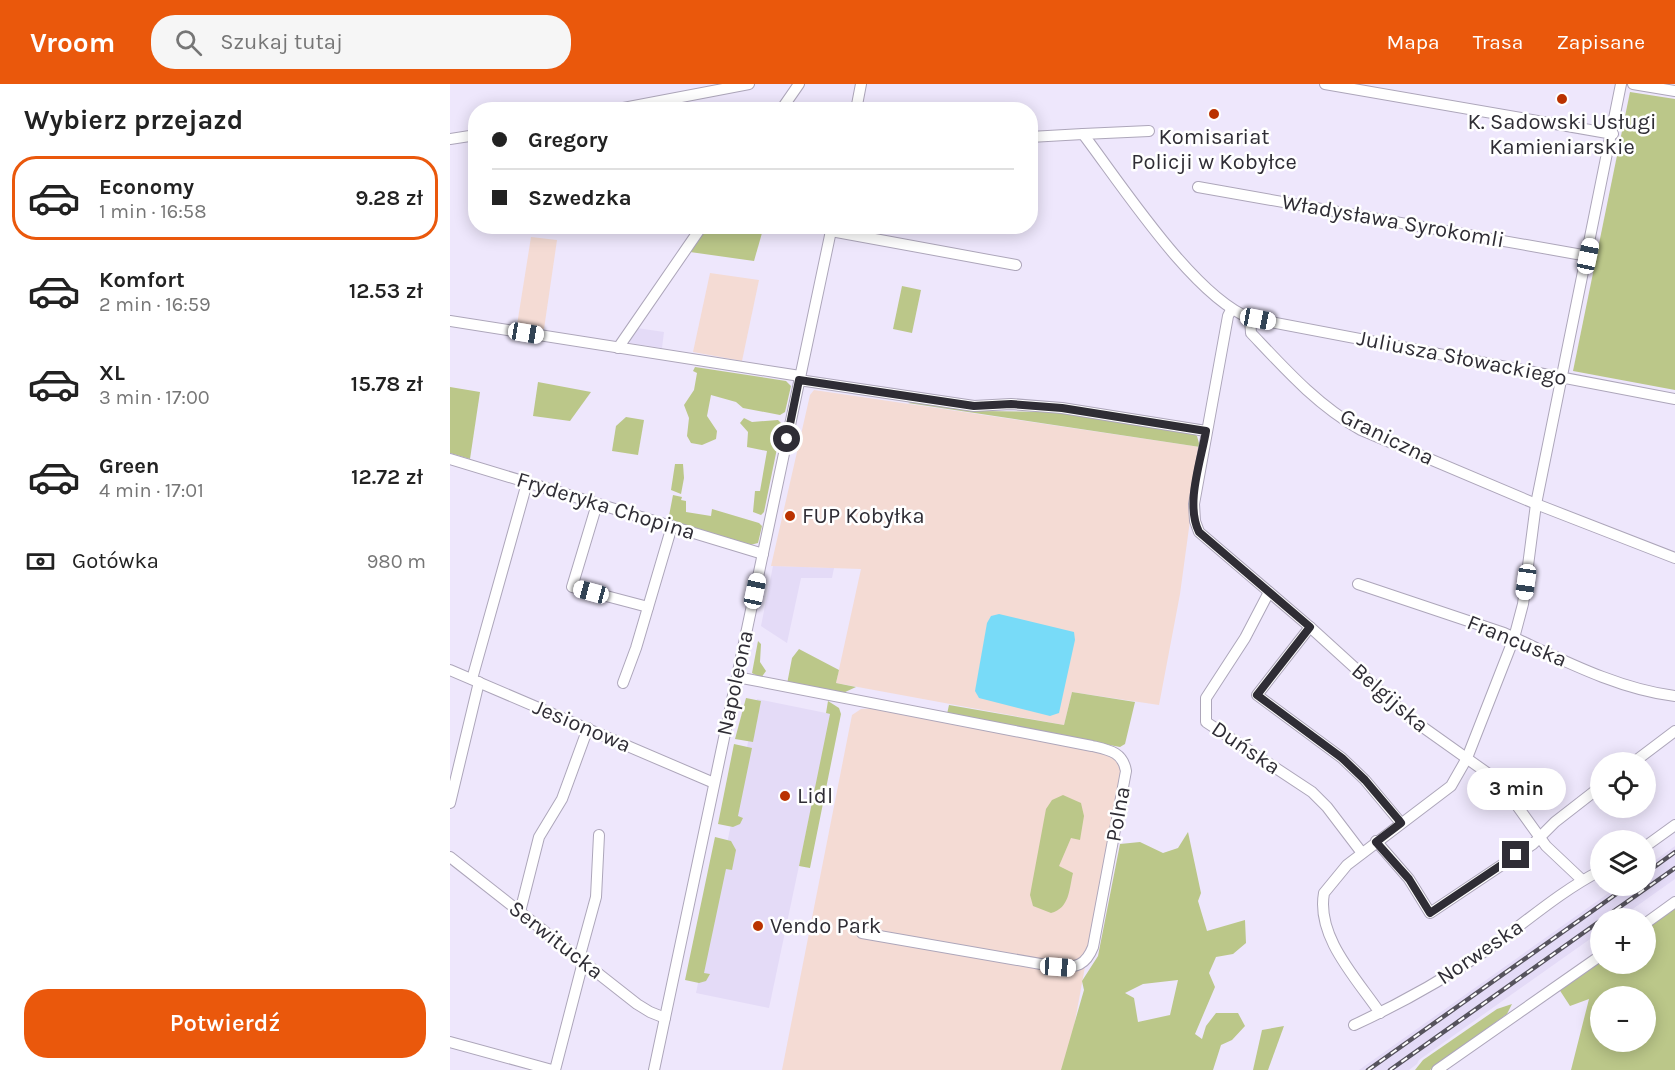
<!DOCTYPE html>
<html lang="pl">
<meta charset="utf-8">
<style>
body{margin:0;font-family:Karla,sans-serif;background:#f6f6f6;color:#222;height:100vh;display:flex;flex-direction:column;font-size:22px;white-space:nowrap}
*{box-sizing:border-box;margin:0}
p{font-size:20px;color:#767676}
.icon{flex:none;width:33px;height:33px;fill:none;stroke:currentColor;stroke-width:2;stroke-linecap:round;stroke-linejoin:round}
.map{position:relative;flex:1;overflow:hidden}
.side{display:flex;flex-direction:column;background:#fff;width:450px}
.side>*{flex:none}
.guide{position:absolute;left:18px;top:18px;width:570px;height:132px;border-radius:24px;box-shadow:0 3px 15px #0003;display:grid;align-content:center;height:132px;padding:0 24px;background:#fff}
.tools{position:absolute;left:1140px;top:668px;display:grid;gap:12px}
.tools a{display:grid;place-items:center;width:66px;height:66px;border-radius:50%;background:#fff;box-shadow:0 3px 15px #0003;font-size:30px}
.end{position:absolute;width:27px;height:27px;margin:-14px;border:8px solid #2f2d35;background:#fff;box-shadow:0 0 0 3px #fff}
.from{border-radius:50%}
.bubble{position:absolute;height:42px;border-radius:21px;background:#fff;box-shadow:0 3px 15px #0003;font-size:20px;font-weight:600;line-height:42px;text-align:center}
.car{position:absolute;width:18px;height:36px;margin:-18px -9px;border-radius:8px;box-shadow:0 0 4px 2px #0007;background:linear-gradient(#fff 24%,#345 0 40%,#fff 0 76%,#345 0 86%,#fff 0)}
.guide b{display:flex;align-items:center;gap:21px;height:57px;font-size:22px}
.guide b+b{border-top:2px solid #e0e0e0}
.guide i{width:15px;height:15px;background:#222}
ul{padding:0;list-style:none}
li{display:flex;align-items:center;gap:18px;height:84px;margin:0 12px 9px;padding:0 12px;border:3px solid transparent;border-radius:24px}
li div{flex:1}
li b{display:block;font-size:22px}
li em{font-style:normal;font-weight:600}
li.selected{border-color:#ea580c}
li>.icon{width:54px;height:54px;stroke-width:1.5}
h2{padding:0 24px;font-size:27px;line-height:72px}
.pay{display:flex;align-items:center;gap:15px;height:66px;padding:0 24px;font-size:22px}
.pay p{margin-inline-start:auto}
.cta{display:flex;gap:12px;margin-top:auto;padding:12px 24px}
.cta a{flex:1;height:69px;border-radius:24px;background:#ea580c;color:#fff;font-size:24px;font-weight:600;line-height:69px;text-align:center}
header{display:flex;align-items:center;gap:36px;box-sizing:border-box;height:84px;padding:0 30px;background:#ea580c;color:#fff}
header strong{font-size:28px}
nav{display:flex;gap:33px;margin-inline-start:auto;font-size:21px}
.search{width:420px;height:54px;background:#f6f6f6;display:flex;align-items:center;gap:15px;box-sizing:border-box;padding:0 21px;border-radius:24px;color:#767676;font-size:22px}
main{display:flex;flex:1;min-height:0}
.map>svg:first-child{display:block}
.built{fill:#e4dbf7}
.industrial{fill:#f4dbd4}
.green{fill:#bbc789;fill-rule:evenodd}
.water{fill:#78dbf8}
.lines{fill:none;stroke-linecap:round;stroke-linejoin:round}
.minor-casing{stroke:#ada6ba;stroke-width:12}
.minor{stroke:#fff;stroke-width:10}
.rail-casing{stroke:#56535d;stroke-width:4.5}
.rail{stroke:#fff;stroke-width:2;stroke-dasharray:7;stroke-linecap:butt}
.route{stroke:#2f2d35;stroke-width:8}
.poi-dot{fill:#ba3200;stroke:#fff;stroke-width:2}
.labels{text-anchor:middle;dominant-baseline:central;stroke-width:5;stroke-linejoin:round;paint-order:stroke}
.poi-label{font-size:22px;fill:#2f2d35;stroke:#fff;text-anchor:start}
.street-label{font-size:22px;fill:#2f2d35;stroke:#fff}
</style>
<header>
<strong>Vroom</strong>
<div class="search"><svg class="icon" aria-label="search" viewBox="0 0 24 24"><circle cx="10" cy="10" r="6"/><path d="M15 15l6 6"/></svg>Szukaj tutaj</div>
<nav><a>Mapa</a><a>Trasa</a><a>Zapisane</a></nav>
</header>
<main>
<section class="side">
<h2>Wybierz przejazd</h2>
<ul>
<li class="selected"><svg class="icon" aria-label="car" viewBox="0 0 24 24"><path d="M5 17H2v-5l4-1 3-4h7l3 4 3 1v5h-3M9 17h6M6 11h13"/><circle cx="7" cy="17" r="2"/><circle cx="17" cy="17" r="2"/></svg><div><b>Economy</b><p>1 min · 16:58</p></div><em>9.28 zł</em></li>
<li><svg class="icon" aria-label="car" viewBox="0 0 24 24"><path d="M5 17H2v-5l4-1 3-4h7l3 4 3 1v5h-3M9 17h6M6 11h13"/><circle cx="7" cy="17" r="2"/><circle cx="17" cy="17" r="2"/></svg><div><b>Komfort</b><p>2 min · 16:59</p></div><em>12.53 zł</em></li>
<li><svg class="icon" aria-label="car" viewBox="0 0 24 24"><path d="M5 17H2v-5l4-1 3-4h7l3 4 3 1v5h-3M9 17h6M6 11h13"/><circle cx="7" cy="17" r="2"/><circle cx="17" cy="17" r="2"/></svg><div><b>XL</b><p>3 min · 17:00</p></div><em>15.78 zł</em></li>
<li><svg class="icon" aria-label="car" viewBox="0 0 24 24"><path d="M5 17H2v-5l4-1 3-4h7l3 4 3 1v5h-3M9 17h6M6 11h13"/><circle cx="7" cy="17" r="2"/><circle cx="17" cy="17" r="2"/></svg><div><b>Green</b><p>4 min · 17:01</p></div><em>12.72 zł</em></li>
</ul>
<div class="pay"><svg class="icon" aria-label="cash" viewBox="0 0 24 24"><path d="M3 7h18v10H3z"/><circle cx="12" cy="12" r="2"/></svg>Gotówka<p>980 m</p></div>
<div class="cta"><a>Potwierdź</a></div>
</section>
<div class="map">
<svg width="1225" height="986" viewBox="0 0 1225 986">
<rect width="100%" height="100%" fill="#eee7fc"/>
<!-- built -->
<g class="built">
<polygon points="187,244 214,248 212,264 180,259 178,255"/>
<polygon points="323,482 384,484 382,494 351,494 337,559 311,542"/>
<polygon points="307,615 381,630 319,924 246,909"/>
<polygon points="1225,762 1225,795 1170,834 1150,834 1150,848 969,976 967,980 959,986 909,986 1170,801 1196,801 1196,783"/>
</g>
<!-- industrial -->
<g class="industrial">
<polygon points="81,153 107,156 94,245 67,241"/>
<polygon points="260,189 309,196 292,277 243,268"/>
<polygon points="364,306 750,363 730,510 709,621 622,608 614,641 386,599 411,485 321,482 360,311"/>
<polygon points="425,624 661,671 668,678 671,687 616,986 332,986 402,631 411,625"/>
</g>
<!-- green -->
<g class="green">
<polygon points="1180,8 1225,15 1225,306 1123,287"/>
<polygon points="258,143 312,149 304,177 240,168"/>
<polygon points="452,202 471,206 462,249 443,245"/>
<polygon points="245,283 336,297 341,302 335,328 330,331 293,324 286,318 261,311 257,332 267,347 266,355 252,361 241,359 237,352 239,334 234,321 244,306 247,289 243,287"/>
<polygon points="88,298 141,308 120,337 83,332"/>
<polygon points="0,303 30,308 20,375 0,369"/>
<polygon points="461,318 531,327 608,328 740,348 747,352 750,363 458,319"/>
<polygon points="176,333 194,336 188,371 162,367 166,342"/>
<polygon points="294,334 302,338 328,336 332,340 314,428 311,431 303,428 305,407 310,407 317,367 297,363 298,348 290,339"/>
<polygon points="225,380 233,380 234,394 231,410 221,406"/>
<polygon points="223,411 232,413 231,416 236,417 236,428 261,432 262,425 309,439 312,442 308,459 300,461 218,437"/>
<polygon points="308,557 311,560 310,578 316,587 311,594 302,589"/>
<polygon points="349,565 389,586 386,599 406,603 393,609 337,600 342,574"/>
<polygon points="622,608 685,618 675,660 670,663 497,630 499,621 614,641"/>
<polygon points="296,614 311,617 303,658 285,655"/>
<polygon points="378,617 389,624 391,630 360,784 349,782 380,630 376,629"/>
<polygon points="284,660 302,664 288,732 293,734 290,740 283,743 268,740"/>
<path d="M613 711 631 719 634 732 630 756 621 754 609 782 623 789C619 805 620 824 601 829L583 822 580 811 596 725 602 716Z"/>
<path d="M738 748 751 809 748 817 757 847 795 836 796 859 783 870 766 873 759 889 765 903 745 950 752 955 756 942 766 929H788L795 942 782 956 771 961 763 986H611L634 906 632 897 648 872 670 760 690 758 713 769 728 764ZM728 896 720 931 688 938 684 914 675 909 693 900Z"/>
<polygon points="265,753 281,757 286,766 282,786 276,785 254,889 260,890 256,897 249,899 235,896"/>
<path d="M1225 812V986H1121L1139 915 1120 922 1105 899 1150 866V879H1196L1195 834ZM1150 912H1196V957H1150Z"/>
<polygon points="1062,920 1057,930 980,986 965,986 973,976 1047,925"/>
<polygon points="834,942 818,986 803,986 812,946"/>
</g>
<!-- water -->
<polygon class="water" points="549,530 624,548 625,556 609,629 600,632 529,614 525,607 537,539 541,532"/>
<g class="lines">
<defs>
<g id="minor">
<polyline points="875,0 1163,50"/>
<polyline points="1183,0 1225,7"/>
<polyline points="163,26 299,0"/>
<polyline points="331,26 349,0"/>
<polyline points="406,26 411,0"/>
<polyline points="633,50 699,47"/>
<path d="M580 53 633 50C671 100 744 213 800 234L801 249C835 285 867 321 911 346L1086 420 1225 474"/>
<polyline points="0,55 26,51"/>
<polyline points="748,103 1138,172"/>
<polyline points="381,147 566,181"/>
<polyline points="781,226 778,232 744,420 745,437 749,448 860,543 960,634 1050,698 1096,762 1131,795"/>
<polyline points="800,234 1225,315"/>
<polyline points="0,237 350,292"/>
<polyline points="168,264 252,142"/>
<polyline points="349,296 524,322 561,320 612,324 756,347"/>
<polyline points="0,375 313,470"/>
<polyline points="147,420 122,503 198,523"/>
<path d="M908 500 1054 549C1107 573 1166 605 1225 612"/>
<polyline points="819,508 795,554 756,614 756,638 862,708 877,723 912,769"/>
<polyline points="860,543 807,611 892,674 915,696 951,739"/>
<polyline points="0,586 264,699"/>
<path d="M287 593 642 662C659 666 673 668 676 687L643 863C636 881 626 884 608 883L412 849"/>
<polyline points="22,595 77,399"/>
<polyline points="173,599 186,564 222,442"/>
<polyline points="1184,678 1225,647"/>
<polyline points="0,719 29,598"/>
<polyline points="926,757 959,795 980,829 1083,760 1105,738 1150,703"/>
<polyline points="1196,762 1225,741"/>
<polyline points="0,773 187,920 200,928 215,934"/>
<polyline points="70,828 89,753 112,715 138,644"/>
<polyline points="1196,839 1225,818"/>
<polyline points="129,875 146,813 149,751"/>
<path d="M930 929C907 895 866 853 874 809L897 781 1001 702 1017 674 1064 554 1073 520 1086 420 1171 0"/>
<path d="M904 941C952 919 998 893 1041 863 1077 837 1111 807 1150 787"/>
<polyline points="0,958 102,986"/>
<polyline points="105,986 133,878"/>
<polyline points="204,986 382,142"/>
<polyline points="987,986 1150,872"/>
</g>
</defs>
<!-- minor casing -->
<use href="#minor" class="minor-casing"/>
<!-- minor -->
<use href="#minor" class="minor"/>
<defs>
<g id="rail">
<polyline points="1196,789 1225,768"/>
<polyline points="1154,834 1225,784"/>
<polyline points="918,986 1179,801"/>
<polyline points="940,986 1150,837"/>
</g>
</defs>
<!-- rail casing -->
<use href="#rail" class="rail-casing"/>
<!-- rail -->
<use href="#rail" class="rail"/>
</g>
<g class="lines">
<!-- route -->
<path class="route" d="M337 355 349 296 524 322 561 320 612 324 756 347C751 377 735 420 749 448L860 543 807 611 892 674 915 696 948 735 951 739 926 758 959 795 980 829 1066 771"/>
</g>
<!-- markers -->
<g class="poi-dot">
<circle cx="1112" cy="15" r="6"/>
<circle cx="764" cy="30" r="6"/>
<circle cx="340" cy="432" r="6"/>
<circle cx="335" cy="712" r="6"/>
<circle cx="308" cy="842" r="6"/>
</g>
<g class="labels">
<!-- poi labels -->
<g class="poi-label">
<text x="1112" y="38" text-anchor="middle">K. Sadowski Usługi<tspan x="1112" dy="25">Kamieniarskie</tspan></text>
<text x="764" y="53" text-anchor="middle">Komisariat<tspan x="764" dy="25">Policji w Kobyłce</tspan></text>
<text x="352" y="432">FUP Kobyłka</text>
<text x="347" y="712">Lidl</text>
<text x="320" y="842">Vendo Park</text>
</g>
<!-- street labels -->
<g class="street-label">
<text transform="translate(943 137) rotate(10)">Władysława Syrokomli</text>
<text transform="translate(1012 274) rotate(11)">Juliusza Słowackiego</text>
<text transform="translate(937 353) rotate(26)">Graniczna</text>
<text transform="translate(156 422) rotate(17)">Fryderyka Chopina</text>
<text transform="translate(1067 557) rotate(22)">Francuska</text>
<text transform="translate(285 599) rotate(-78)">Napoleona</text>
<text transform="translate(940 614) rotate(41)">Belgijska</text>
<text transform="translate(132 642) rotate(23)">Jesionowa</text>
<text transform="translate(796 664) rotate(34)">Duńska</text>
<text transform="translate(668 730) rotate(-80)">Polna</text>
<text transform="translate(106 856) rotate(38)">Serwitucka</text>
<text transform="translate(1030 868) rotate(-34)">Norweska</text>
</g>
</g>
</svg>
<div class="tools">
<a><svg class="icon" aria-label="locate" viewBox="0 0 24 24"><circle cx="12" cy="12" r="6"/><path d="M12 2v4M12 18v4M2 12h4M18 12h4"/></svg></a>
<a><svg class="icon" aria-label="layers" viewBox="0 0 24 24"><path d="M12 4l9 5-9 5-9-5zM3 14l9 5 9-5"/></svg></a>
<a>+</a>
<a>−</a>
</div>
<i class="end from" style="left:337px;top:355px"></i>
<i class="end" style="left:1066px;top:771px"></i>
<div class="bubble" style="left:1017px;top:684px;width:99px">3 min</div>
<i class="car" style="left:1138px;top:172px;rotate:12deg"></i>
<i class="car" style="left:808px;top:235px;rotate:101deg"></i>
<i class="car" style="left:76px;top:249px;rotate:100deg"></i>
<i class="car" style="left:1076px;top:498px;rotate:188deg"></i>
<i class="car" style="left:305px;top:507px;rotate:12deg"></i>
<i class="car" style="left:141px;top:508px;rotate:285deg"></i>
<i class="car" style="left:608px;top:883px;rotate:94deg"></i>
<div class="guide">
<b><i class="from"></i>Gregory</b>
<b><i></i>Szwedzka</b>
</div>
</div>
</main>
